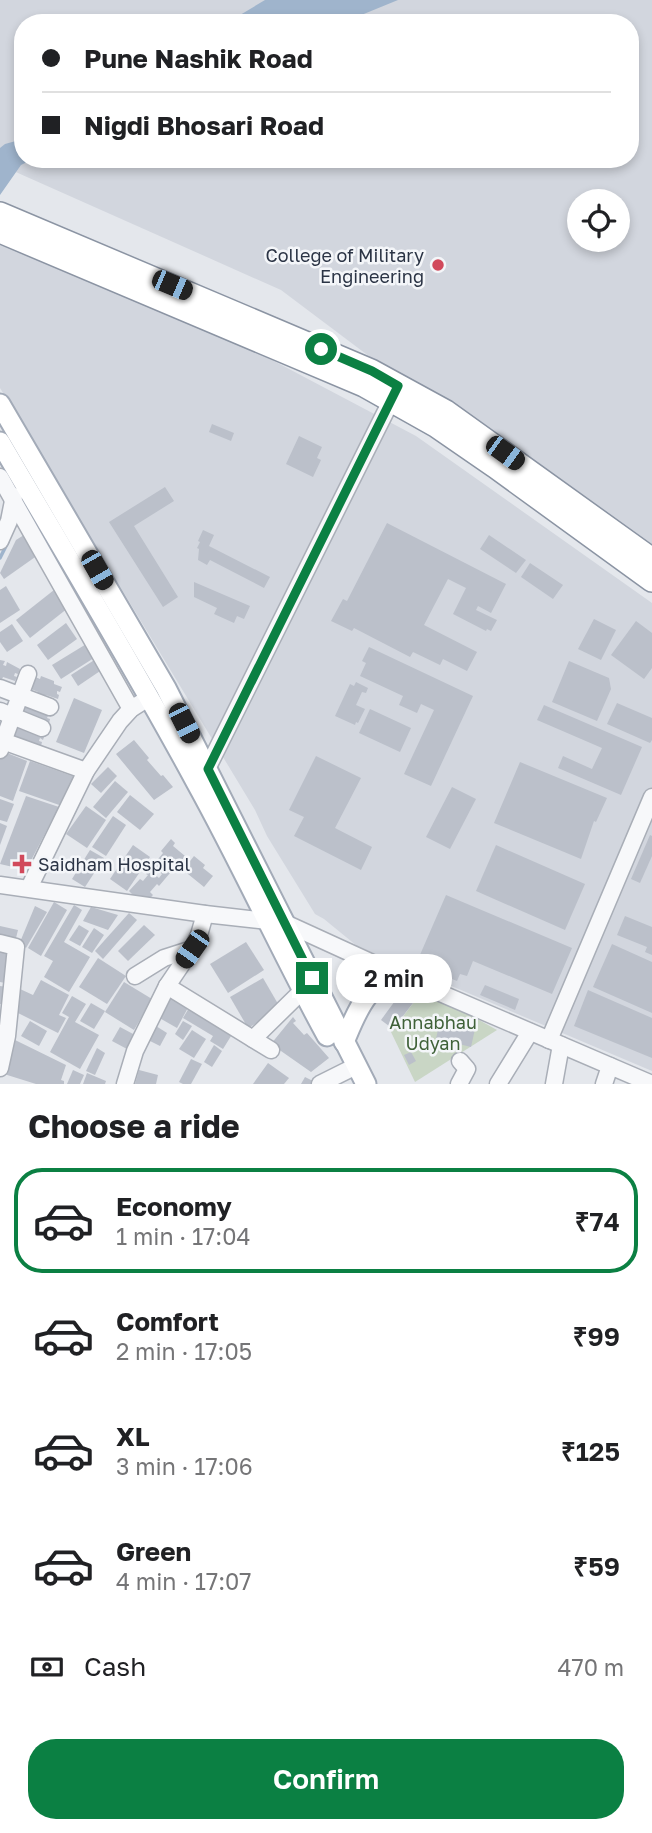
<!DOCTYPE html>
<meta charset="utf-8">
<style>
body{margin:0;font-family:"Golos Text",sans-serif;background:#f6f6f6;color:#202124;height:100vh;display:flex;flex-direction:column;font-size:26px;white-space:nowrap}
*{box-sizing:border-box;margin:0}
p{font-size:23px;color:#757577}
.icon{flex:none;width:38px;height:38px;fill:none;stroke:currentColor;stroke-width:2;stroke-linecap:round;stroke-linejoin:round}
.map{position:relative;height:1084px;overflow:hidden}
.side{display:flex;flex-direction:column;background:#fff;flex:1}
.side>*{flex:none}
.hud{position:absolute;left:14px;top:14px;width:625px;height:154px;border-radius:28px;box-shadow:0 4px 10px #0003;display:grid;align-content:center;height:154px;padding:0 28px;background:#fff}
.buttons{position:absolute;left:567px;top:189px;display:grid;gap:14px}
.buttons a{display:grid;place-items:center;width:63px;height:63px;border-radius:50%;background:#fff;box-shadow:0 4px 10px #0003;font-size:35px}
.end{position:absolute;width:32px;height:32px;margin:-16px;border:9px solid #0b8043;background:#fff;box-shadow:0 0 0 4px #fff}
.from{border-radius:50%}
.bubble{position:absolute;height:49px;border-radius:24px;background:#fff;box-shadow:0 4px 10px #0003;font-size:23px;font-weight:600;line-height:49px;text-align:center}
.car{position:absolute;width:21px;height:42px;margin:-21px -10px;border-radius:9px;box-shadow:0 0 5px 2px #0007;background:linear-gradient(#222 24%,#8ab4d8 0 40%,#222 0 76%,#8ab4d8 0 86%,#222 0)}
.hud b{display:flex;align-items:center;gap:24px;height:66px;font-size:26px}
.hud b+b{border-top:2px solid #e0e0e0}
.hud i{width:18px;height:18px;background:#202124}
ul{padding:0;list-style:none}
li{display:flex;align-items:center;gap:21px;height:105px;margin:0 14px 10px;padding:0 14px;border:4px solid transparent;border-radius:28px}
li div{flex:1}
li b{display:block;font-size:26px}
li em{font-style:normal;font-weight:600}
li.active{border-color:#0b8043}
li>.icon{width:63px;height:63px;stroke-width:1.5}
h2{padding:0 28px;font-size:32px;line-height:84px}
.pay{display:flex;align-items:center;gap:18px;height:77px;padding:0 28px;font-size:26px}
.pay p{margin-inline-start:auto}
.primary-button{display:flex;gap:14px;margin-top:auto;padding:14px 28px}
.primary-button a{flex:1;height:80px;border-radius:28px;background:#0b8043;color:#fff;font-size:28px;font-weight:600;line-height:80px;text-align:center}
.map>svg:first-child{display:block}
.built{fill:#d2d6de;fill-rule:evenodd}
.green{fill:#c9d6c5}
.water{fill:#9fb4cc}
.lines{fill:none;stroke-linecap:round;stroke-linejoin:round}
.stream{stroke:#9fb4cc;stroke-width:3.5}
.building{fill:#bbc0ca;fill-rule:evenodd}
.minor-casing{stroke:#a9aeb7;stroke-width:19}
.major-casing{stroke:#a3abb8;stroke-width:23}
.highway-casing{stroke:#8b94a3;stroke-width:26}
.minor{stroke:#f7f8fa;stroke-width:16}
.major{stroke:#fff;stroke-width:19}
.highway{stroke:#fff;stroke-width:23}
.route{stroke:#0b8043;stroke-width:9}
.poi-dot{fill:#d1495b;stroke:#f4f6f9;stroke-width:2.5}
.labels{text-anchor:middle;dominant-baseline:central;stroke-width:5;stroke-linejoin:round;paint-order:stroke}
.poi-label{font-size:18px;fill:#2b3445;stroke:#f4f6f9;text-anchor:end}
.park-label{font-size:18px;fill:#3f6138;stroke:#f4f6f9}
</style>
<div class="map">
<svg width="652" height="1084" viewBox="0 0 652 1084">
<rect width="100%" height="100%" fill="#e4e7ec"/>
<!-- built -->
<g class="built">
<path d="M0 0H652V569L281 290 0 165ZM23 23H630V159H23ZM579 201H618V240H579Z"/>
<polygon points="0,241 240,343 416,436 652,603 652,1071 357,946 324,919 315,914 267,836 255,810 0,388"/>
</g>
<!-- green -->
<polygon class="green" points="421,993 461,1010 497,1030 415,1082 391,1032"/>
<!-- water -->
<g class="water">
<polygon points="265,0 398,0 354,18 325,19 302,15 279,18 269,23 219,23 235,18"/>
<polygon points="23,139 23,159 33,159 21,165 0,195 0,148 5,144"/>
</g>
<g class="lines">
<!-- stream -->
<polyline class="stream" points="0,558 8,542"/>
</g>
<!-- building -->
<g class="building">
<polygon points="212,424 234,433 231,441 209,432"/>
<polygon points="299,436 322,447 317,458 321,460 313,477 286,464"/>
<polygon points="165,487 174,501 134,526 178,597 163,607 109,522"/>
<polygon points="387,523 506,584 491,613 478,606 476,610 497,620 491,631 487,629 486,631 453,614 466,588 448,579 424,625 477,652 467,671 443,659 440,665 413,652 410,657 354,628 352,631 331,621 343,599 347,601"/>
<polygon points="203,530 214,535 209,546 270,577 264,588 210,560 207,565 198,560 199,549 197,548 200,542 198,541"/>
<polygon points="24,535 38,555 4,579 0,573 16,540"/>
<polygon points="489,535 526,560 516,573 480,549"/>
<polygon points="530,563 563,585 553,599 521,577"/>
<polygon points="194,582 250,606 244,619 237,616 234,623 214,614 217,608 194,597"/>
<polygon points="6,586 20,610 0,623 0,590"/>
<polygon points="54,590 68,608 30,638 16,620"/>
<polygon points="594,619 616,630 601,660 578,649"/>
<polygon points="636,621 652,633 652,668 644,679 611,655"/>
<polygon points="66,623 77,639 48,660 37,645"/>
<polygon points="12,624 23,641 7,652 0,642 0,632"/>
<polygon points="88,643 97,656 61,679 52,665"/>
<polygon points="369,647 473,696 431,786 404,774 434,710 421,704 417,713 399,705 403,696 360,676 366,663 362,661"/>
<polygon points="99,657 106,667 78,686 71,675"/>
<polygon points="0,660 5,661 3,665 6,666 7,662 20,669 18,674 15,673 14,676 17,677 15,681 3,677 0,684"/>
<polygon points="569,661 609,678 611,689 597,721 552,702"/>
<polygon points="33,676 40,679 41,676 54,681 54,684 62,687 60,692 57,691 57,694 59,695 58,699 49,696 45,695 44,697 37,694 38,692 29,688 30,684 32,685 34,682 31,681"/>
<polygon points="356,682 368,688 366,693 362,692 356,705 365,709 358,723 356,722 355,725 335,716 350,684 354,686"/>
<polygon points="74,698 102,710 84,753 56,742"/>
<polygon points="24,701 53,711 51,717 48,716 47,718 50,719 49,724 23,715 21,709 23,710"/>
<polygon points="617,703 652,718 652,740 650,743 607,724"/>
<polygon points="544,705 642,747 621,795 558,768 563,756 592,769 602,748 537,720"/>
<polygon points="370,709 411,728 400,752 359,733"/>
<polygon points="16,724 45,734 43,740 40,738 39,741 42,742 41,746 12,735 13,732 15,732 16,729 14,728"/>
<polygon points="134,740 149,758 147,760 161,776 163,775 173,787 154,800 116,754"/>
<polygon points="2,751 27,761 13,801 0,796 0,758"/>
<polygon points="316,756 361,778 335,828 372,847 361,870 294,836 304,817 289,810"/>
<polygon points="30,761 75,777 65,807 19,791"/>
<polygon points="520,762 607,798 596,822 594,821 581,859 494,823"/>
<polygon points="108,767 117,776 101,793 91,784"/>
<polygon points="115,781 128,792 106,818 93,807"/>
<polygon points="452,787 476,799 450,849 426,837"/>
<polygon points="130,795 154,814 140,830 117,812"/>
<polygon points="26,796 59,807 26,870 0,864"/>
<polygon points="0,799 14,804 7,822 0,820"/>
<polygon points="86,806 106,820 87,848 66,834"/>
<polygon points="113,816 126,825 106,856 92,847"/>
<polygon points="0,823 7,826 0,845"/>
<polygon points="650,835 652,836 652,856 640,883 631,879"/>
<path d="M171 839 175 843 173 846 185 856 179 864 176 861 167 871 170 873 159 886 157 884 150 892 153 895 147 901 138 896 136 898 129 891 140 879 143 881 148 875 146 874 163 853 161 851ZM156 869 162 874 159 878 152 872Z"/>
<polygon points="133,845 150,857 127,891 110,879"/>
<polygon points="496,845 585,884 565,930 476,891"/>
<polygon points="90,850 104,858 85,887 72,879"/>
<polygon points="194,856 205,865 203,868 213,876 204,887 183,870"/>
<polygon points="446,895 572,948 552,994 473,961 467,976 460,974 457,981 416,964"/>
<polygon points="54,902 67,910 41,956 28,948"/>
<polygon points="74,905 82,910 64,942 90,957 69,992 44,977 53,961 44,956"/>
<polygon points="35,906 47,912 26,948 20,942"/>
<polygon points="91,907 118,915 108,930 83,921"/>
<polygon points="129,913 137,920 103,959 95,951"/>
<polygon points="625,916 652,927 652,955 645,952 647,947 617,935"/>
<polygon points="79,925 89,931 80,946 69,940"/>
<polygon points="144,925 155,935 128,961 118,951"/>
<polygon points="0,926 18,930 15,942 0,938"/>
<polygon points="94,928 104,935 92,953 82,947"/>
<polygon points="246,942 264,970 228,993 210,964"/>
<polygon points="612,944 652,962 652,1013 593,987"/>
<polygon points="0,946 13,949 5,983 0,982"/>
<polygon points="98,958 126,976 107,1004 79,987"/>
<polygon points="263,978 281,1009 248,1028 230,997"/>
<polygon points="41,980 69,995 59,1015 66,1018 58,1033 10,1009 20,989 33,995"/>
<polygon points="124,982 152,999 134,1030 105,1012"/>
<polygon points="485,985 519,999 515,1010 480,995"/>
<polygon points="0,986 7,987 3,1004 0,1004"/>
<polygon points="588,990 652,1018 652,1058 574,1026"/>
<polygon points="169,993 190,1004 177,1028 156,1016"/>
<polygon points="400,994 413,1003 393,1029 381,1020"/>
<polygon points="72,996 86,1004 75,1022 99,1035 80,1069 50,1052 69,1017 62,1013"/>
<polygon points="91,1003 105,1011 94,1029 80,1021"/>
<polygon points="192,1003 236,1028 223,1049 210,1041 213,1036 183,1018"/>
<polygon points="293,1017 296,1021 293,1023 304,1035 307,1033 329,1058 311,1072 271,1044"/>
<polygon points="30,1021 47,1031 39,1046 21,1036"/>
<polygon points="183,1021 192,1026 183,1040 175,1034"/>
<polygon points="440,1021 475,1029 471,1047 459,1044 458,1048 435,1043"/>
<polygon points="156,1026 167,1033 160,1046 148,1040"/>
<polygon points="120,1027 135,1035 127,1049 112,1041"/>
<polygon points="192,1030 206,1039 194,1058 179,1049"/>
<polygon points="13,1039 66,1065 61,1080 64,1081 64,1084 36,1084 4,1074"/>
<polygon points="214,1045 222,1051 212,1067 204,1062"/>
<polygon points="97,1048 105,1053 95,1075 86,1071"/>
<polygon points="411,1052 416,1061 409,1065 404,1055"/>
<polygon points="191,1059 202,1064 191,1084 183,1084 179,1082"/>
<polygon points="268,1063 289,1078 284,1084 253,1084"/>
<polygon points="73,1070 84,1075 80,1084 67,1084"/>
<polygon points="139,1070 158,1075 156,1084 135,1084"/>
<polygon points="87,1073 106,1081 105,1084 83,1084"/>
<polygon points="305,1077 319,1084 301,1084"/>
</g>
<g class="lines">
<defs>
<g id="minor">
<polyline points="0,477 131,709"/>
<polyline points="0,541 9,521 14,496"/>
<polyline points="0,688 50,707"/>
<polyline points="0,711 42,728"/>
<polyline points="0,740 86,771"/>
<polyline points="0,750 28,674"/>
<polyline points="203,777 395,393"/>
<polyline points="0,885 205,914 285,923 403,977 652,1084"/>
<polyline points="29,888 86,771 120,721 131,709 150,697"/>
<polyline points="0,943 16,947 7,1036 0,1068"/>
<polyline points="135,976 164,958 192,949"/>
<polyline points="167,986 271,1050"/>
<polyline points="253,1039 302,991"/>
<polyline points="549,1040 652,797"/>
<polyline points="125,1084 135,1051 167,986 192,949 199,935 205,914"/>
<polyline points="320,1084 356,1066"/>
<polyline points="459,1084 467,1069 460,1061"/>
<polyline points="498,1084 530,1032"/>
<polyline points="554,1084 561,1045"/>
<polyline points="604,1084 610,1066"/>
</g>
<g id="major">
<polyline points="0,404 166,688 366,1084"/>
<path d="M0 442C66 555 134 667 196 782 242 865 281 952 327 1036"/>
<path d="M344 1042C356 1014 368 978 403 977"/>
</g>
<g id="highway">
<polyline points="0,214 371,371 446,412 652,560"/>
<polyline points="0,231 364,385 437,426 495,466 652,580"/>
</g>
</defs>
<!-- minor casing -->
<use href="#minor" class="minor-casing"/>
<!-- major casing -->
<use href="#major" class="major-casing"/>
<!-- highway casing -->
<use href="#highway" class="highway-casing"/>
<!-- minor -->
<use href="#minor" class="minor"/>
<!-- major -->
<use href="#major" class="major"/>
<!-- highway -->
<use href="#highway" class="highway"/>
</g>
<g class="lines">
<!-- route -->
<polyline class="route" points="312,978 208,769 398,386 372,371 321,349"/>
</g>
<!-- markers -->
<g class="poi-dot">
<circle cx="438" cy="265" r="7"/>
<path d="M18.5 853.5h7v7h7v7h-7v7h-7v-7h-7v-7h7z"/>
</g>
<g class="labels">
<!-- poi labels -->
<g class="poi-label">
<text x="424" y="255">College of Military<tspan x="424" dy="21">Engineering</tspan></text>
<text x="38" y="864" text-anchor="start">Saidham Hospital</text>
</g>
<!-- park labels -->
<g class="park-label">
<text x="433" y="1022">Annabhau<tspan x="433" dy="21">Udyan</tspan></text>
</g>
</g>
</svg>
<div class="buttons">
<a><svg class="icon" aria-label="locate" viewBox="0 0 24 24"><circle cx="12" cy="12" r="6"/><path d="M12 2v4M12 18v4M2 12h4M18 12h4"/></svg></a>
</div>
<i class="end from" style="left:321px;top:349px"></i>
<i class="end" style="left:312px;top:978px"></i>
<div class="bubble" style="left:336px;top:954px;width:116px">2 min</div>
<i class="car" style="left:172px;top:285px;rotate:113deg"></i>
<i class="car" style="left:505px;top:453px;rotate:126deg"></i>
<i class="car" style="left:97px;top:570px;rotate:150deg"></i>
<i class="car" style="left:184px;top:723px;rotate:153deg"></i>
<i class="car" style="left:192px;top:949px;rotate:215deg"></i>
<div class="hud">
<b><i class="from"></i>Pune Nashik Road</b>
<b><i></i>Nigdi Bhosari Road</b>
</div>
</div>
<section class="side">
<h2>Choose a ride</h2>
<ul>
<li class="active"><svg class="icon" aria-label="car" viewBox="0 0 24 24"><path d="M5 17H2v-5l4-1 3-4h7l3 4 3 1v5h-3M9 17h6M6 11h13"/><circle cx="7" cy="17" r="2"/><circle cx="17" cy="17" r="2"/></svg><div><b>Economy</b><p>1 min · 17:04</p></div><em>₹74</em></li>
<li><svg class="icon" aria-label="car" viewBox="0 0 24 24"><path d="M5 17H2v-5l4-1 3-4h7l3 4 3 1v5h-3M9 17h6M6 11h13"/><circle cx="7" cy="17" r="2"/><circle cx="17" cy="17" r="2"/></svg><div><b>Comfort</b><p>2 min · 17:05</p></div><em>₹99</em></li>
<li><svg class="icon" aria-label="car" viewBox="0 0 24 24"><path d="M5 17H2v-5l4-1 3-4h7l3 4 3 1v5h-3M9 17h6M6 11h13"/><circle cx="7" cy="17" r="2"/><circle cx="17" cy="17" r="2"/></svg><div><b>XL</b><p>3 min · 17:06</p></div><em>₹125</em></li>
<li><svg class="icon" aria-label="car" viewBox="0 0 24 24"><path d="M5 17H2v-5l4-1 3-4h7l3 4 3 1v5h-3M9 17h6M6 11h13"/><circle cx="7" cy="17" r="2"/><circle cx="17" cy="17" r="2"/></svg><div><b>Green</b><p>4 min · 17:07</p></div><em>₹59</em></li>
</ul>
<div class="pay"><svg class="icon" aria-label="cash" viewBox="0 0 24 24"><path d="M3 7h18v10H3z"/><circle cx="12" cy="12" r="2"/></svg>Cash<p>470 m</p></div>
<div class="primary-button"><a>Confirm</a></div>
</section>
